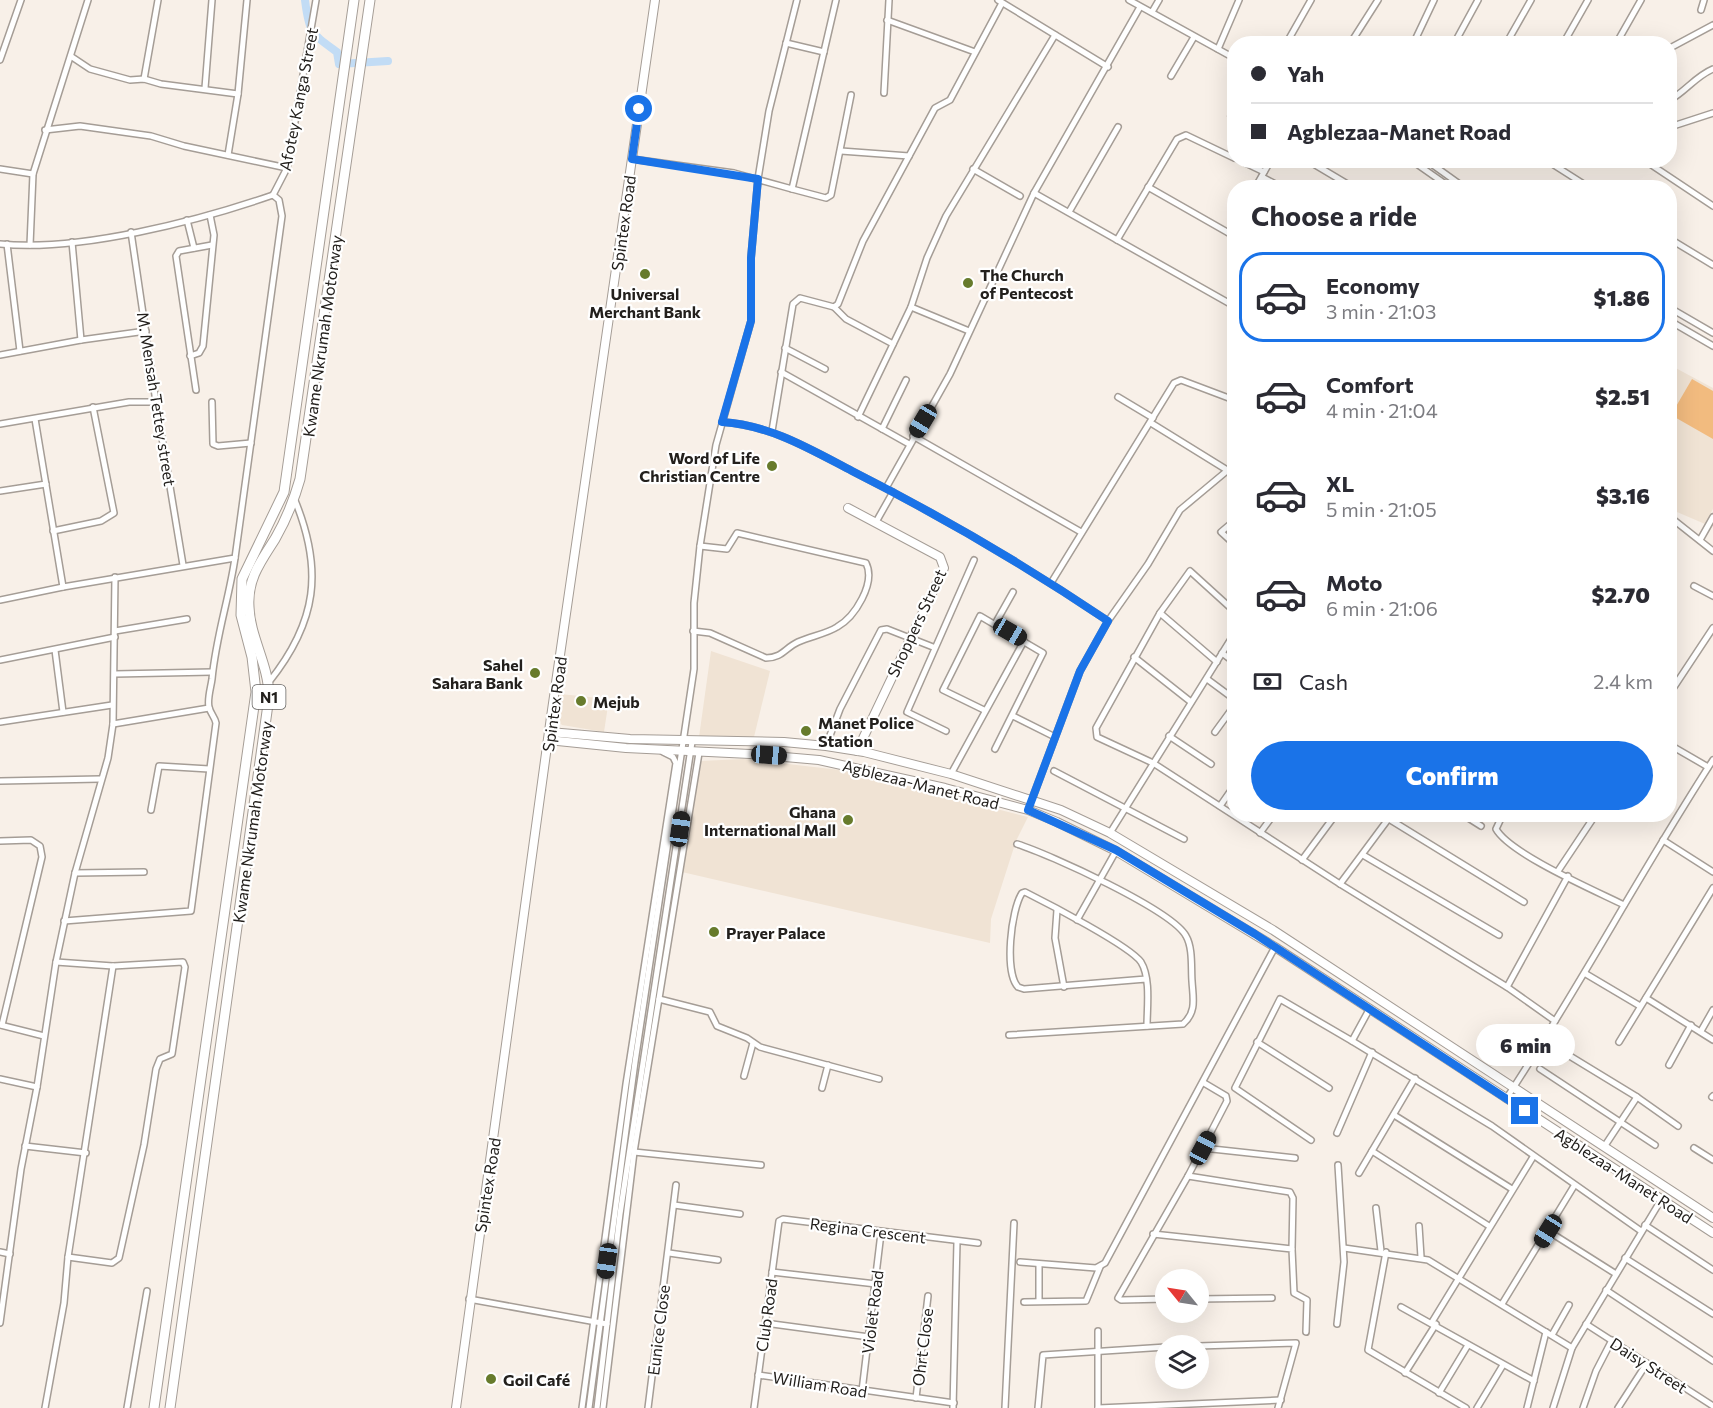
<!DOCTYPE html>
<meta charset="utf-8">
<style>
body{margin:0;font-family:Commissioner,sans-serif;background:#f2f2f3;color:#2b2b33;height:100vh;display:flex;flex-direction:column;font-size:22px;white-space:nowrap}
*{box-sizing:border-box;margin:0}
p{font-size:20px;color:#7c7c81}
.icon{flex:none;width:33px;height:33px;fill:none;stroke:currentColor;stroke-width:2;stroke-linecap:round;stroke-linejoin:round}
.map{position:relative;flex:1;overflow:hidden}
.side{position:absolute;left:1227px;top:180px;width:450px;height:642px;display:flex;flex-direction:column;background:#fff;border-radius:24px;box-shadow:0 6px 24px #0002}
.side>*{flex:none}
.guide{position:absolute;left:1227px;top:36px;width:450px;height:132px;border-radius:24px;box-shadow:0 6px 24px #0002;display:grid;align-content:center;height:132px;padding:0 24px;background:#fff}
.needle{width:39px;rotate:300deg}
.fabs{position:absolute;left:1155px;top:1269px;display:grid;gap:12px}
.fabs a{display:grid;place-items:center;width:54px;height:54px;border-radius:50%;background:#fff;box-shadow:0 6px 24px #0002;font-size:30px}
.end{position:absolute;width:27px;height:27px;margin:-14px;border:8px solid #1a73e8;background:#fff;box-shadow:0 0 0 3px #fff}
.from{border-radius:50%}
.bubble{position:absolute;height:42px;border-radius:21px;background:#fff;box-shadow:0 6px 24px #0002;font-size:20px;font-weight:800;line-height:42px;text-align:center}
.car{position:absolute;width:18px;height:36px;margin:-18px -9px;border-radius:8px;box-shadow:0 0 4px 2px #0007;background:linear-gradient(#222 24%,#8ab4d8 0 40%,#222 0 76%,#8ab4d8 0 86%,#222 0)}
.guide b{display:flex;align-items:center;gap:21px;height:57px;font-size:22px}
.guide b+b{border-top:2px solid #e1e1e2}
.guide i{width:15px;height:15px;background:#2b2b33}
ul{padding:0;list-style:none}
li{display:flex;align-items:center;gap:18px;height:90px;margin:0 12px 9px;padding:0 12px;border:3px solid transparent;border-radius:24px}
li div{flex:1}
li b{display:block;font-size:22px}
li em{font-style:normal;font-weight:800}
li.selected{border-color:#1a73e8}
li>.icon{width:54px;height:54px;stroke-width:1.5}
h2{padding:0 24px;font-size:27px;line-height:72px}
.pay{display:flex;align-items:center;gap:15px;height:66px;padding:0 24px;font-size:22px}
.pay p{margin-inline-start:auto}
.primary-button{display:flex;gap:12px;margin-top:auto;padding:12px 24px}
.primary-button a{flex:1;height:69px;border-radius:36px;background:#1a73e8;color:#fff;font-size:24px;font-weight:800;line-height:69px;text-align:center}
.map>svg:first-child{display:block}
.built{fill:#f0e3d4}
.green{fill:#f2bb7f}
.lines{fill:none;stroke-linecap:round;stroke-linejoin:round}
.river{stroke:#c2dcf5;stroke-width:8}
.street-casing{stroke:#a59d96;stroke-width:8}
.secondary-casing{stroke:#a59d96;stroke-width:10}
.highway-casing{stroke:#a59d96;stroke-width:11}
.street{stroke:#fff;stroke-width:5}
.secondary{stroke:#fff;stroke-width:8}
.highway{stroke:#fff;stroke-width:9}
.route{stroke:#1a73e8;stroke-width:8}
.poi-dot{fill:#677b2c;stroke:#fff;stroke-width:2}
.labels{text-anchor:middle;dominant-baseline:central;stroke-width:4.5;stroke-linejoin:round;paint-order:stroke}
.shield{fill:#fff;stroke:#656361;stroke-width:1.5}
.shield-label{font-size:15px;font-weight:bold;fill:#23201d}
.street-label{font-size:16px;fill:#23201d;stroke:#fff}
.poi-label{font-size:16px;font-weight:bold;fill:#23201d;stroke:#fff;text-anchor:start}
</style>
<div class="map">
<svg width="1713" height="1408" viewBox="0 0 1713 1408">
<rect width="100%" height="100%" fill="#f8f0e8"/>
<!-- built -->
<g class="built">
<polygon points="1670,365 1713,388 1713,509 1705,524 1670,509"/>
<polygon points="711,651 770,671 754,737 699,737"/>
<polygon points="560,694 609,699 604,732 562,725 557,720"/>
<polygon points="744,759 849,771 1028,817 1016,841 991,919 990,943 682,872 700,761"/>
</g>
<!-- green -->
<polygon class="green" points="1692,379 1713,391 1713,439 1671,415"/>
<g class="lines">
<!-- river -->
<path class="river" d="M305 0C309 33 311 33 337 52L339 64 388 61"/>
<defs>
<g id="street">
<polyline points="998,0 1108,67"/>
<polyline points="1129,0 1234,58"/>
<polyline points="1701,10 1704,0"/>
<polyline points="1152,12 1159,0"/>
<polyline points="887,20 975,52"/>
<polyline points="786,43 824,52"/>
<polyline points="1286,44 1311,0"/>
<polyline points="1350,44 1378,0"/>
<polyline points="1416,44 1416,38 1434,0"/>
<polyline points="1454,44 1478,0"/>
<polyline points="1506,44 1531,0"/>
<polyline points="1563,44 1588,0"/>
<polyline points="1616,44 1641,0"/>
<polyline points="1670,48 1713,25"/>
<polyline points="1218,49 1239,0"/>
<polyline points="72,57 90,69 130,80 144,79 161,84 238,94"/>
<polyline points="0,60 21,0"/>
<polyline points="1171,76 1194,37"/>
<polyline points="144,79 158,0"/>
<polyline points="205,88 212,0"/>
<polyline points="884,93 889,0"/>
<path d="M1670 100C1686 91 1696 76 1713 69"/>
<polyline points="1231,116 1234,118"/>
<polyline points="1670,127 1713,113"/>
<polyline points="45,130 80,126 151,136 184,146 287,168"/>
<polyline points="841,151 909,156"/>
<polyline points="228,155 238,94 247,0"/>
<polyline points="632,159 734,173 792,189 836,0"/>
<polyline points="1239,160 1264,172"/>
<polyline points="1307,160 1354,188"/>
<polyline points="1411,160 1451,188"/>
<polyline points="1426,160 1465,188"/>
<polyline points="1546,160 1590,188"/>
<polyline points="1644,160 1713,206"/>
<polyline points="0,169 33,174"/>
<polyline points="973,169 1020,196"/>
<polyline points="1262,177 1283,188"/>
<polyline points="1148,187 1234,236"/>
<polyline points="1255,188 1271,160"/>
<polyline points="792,189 826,198 831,195 851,95"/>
<polyline points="1034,193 1234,306"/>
<polyline points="273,195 287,168 316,0"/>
<polyline points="1069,212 1118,127"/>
<polyline points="187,220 194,248"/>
<polyline points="131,232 156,402 183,565"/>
<polyline points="1229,233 1234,223"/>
<polyline points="1670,239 1713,265"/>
<polyline points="1117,240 1177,139 1186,135 1234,158"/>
<polyline points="72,242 81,340"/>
<path d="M0 244C79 252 198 221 273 195"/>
<polyline points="7,244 20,351"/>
<polyline points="30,245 33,174 88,0"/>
<polyline points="834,307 846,319 893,344"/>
<polyline points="911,307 969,331"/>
<polyline points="1670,308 1713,333"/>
<polyline points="1670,321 1713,346"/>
<polyline points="785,348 825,369"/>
<polyline points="0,355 81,340 146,331"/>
<polyline points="190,356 199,353 203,346 214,235 210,215"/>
<polyline points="781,372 909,444"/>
<polyline points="196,390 176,256 179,251 212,245"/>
<polyline points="1118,397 1153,418"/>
<polyline points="212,402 213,444 218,446 251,443"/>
<polyline points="858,417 911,307 927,258 946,216 1055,35"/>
<polyline points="35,419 63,587"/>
<path d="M722 422C770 425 810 449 852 471 941 516 1025 565 1108 621"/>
<polyline points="1151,423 1227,470"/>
<polyline points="0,424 129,402 156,402"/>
<polyline points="882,429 906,380"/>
<polyline points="772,431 793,304 800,298 834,307 838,304 863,241 935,108 950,100 1002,3"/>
<polyline points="913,436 1081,532"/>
<polyline points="886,488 950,374 1034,193 1140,7"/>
<polyline points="0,491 46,484"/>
<polyline points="1670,517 1713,551"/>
<polyline points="1234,521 1221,532 1234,544"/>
<polyline points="876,522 893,492"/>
<polyline points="53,531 101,521 114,513 93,407"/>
<polyline points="1700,540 1713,517"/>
<polyline points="1051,583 1174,383 1181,380 1234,400"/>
<polyline points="1694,586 1713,596"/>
<polyline points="0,600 63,587 235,558 282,216 279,200 273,195"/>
<polyline points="1234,611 1190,571 1160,613 1096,728 1097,737 1153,763 1340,884 1507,987 1555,1021"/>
<polyline points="1160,613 1217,662"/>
<polyline points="995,624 1013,592"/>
<polyline points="115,631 187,619"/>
<path d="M693 631 710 633 766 658C782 658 785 648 798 642 811 636 826 634 837 627 855 617 876 583 866 563L737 533 727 549 700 546"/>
<polyline points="55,650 63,712"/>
<polyline points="1222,653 1234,662"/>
<polyline points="1134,657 1191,702"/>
<polyline points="0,660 115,637"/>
<polyline points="115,674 212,672"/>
<polyline points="1207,679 1234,699"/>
<path d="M269 682C317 622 324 570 294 498"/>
<polyline points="1670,693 1713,628"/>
<polyline points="984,710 943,690 980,616 1043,653 995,749"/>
<polyline points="1013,716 1055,737"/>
<polyline points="0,722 112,705"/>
<polyline points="113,724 209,708"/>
<polyline points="946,731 907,712 974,560"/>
<polyline points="1215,732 1234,706"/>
<polyline points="1169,736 1211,764"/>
<polyline points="1670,745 1708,767"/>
<polyline points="826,746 840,709 881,630 887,629 933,647"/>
<polyline points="1054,771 1184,839"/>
<polyline points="951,774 1024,641"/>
<polyline points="0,781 100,779"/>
<polyline points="1220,806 1234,786"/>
<polyline points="151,810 159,766 209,769"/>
<polyline points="1028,810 1080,671 1108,621 1148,564 1180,510 1234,465"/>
<polyline points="1462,814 1481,826"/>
<path d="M1503 814 1496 829C1510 854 1596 891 1624 905"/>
<polyline points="1389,819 1524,902"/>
<polyline points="1110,833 1234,634"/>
<polyline points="1260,833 1274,814"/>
<polyline points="1663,840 1713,872"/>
<polyline points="0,841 31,840 40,846 42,857 2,1025"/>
<polyline points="1363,855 1499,935"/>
<polyline points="1302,860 1336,814"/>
<polyline points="1558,871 1596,814"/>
<polyline points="75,873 144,872"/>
<polyline points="1340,884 1392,814"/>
<polyline points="1057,910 1055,938 1064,987"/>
<polyline points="1077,920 1116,851"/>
<path d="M64 921 191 911 216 723C215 717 210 713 209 707 207 699 211 687 212 679 216 636 229 599 235 558"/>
<polyline points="56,962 113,966 183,962 185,967 172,1054 160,1059 156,1069 144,1145 119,1258 112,1263 68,1257"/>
<polyline points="1586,974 1640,1006"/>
<path d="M1146 979 1024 989 1018 987C1004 972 1011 910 1022 893L1025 892C1047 903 1130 946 1141 962 1151 978 1147 1008 1147 1026"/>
<polyline points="1507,987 1568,876"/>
<polyline points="1646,998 1713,1040"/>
<polyline points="659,999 710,1012 717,1026 747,1038 760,1047 879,1079"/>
<polyline points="0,1025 44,1036"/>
<polyline points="1701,1031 1713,1010"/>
<path d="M1009 1035 1183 1024C1197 1012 1193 998 1192 981 1191 968 1193 948 1186 936 1172 910 1049 854 1017 844"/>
<polyline points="1352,1041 1492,1126 1641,1231"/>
<polyline points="1257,1042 1329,1088"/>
<polyline points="1619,1042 1713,888"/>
<polyline points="1555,1047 1637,1097 1678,1126"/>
<polyline points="1669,1065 1691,1025"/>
<polyline points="1540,1069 1655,1145"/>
<polyline points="744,1076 753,1043"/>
<polyline points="0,1079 37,1087"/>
<polyline points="822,1088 828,1065"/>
<polyline points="1712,1097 1713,1096"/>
<path d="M1506 1099C1579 988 1641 871 1713 760"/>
<polyline points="1394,1115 1512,1189"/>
<polyline points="1337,1133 1372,1052"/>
<polyline points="1311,1140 1235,1088 1280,999 1352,1041 1370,1008"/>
<polyline points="25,1146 86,1153"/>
<polyline points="1604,1147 1637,1097"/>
<polyline points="1203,1148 1295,1158"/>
<polyline points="1694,1148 1713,1160"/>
<polyline points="1372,1151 1489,1226"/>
<polyline points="634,1152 761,1165"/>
<polyline points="1359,1173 1415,1078"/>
<polyline points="1188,1176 1290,1192 1293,1198 1292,1249"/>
<polyline points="674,1205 740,1214"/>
<polyline points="1376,1208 1381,1251"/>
<polyline points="1645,1225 1713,1270"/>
<polyline points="1419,1226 1421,1257"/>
<polyline points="1548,1231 1616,1274"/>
<polyline points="1153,1234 1292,1249 1294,1293 1307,1300 1306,1332"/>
<polyline points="1344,1248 1428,1260 1572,1348"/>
<polyline points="0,1252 10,1254"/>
<polyline points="1386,1252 1368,1350 1466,1408"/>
<polyline points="669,1253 718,1260"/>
<polyline points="1625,1258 1713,1314"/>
<polyline points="1020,1262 1096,1268 1105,1263 1275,947"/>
<polyline points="772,1272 876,1284"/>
<polyline points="1606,1290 1713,1361"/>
<polyline points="469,1299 607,1324"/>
<polyline points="1166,1299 1121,1300 1118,1298 1188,1176 1227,1101 1226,1096 1204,1083"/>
<polyline points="1198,1299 1272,1298"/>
<polyline points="1039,1301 1039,1264"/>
<polyline points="1024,1302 1086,1301 1100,1267"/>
<polyline points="1502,1304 1574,1186"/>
<polyline points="1401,1307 1534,1381"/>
<polyline points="1432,1322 1533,1157"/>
<polyline points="0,1323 21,1169 37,1087 56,962 75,873 108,758 113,724 115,577"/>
<polyline points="765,1323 869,1337"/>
<polyline points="1337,1324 1344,1262 1338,1165"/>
<polyline points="1586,1324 1713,1406"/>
<polyline points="1098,1331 1098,1408"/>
<polyline points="1552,1335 1569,1305"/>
<polyline points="1198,1346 1296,1343 1278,1408"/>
<polyline points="1405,1373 1436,1324"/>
<polyline points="758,1375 954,1403"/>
<polyline points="862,1391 881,1233"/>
<polyline points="1439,1393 1468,1345"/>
<polyline points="916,1398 928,1296"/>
<polyline points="45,1408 64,1303 68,1257 113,966"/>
<polyline points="127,1408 147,1291"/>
<polyline points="582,1408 626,1084 676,763 673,757 663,752"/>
<polyline points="589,1408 635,1062 694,669 694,603 700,546 716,445 751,321 751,258 758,179 769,111 797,0"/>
<polyline points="597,1408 620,1214 692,742"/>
<polyline points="603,1408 634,1152 699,753"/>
<polyline points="648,1408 676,1185"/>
<polyline points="754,1408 779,1221 783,1219 978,1243"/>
<polyline points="953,1408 957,1242"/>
<polyline points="1005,1408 1014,1223"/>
<polyline points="1038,1408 1043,1355 1166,1347"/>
<polyline points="1098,1408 1281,1400"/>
<polyline points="1477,1408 1503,1365"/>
<polyline points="1527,1408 1546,1332"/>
<polyline points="1553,1408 1572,1348 1661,1200"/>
<polyline points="1583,1408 1596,1371 1612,1340"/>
<polyline points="1618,1408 1647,1363"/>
</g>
<g id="secondary">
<polyline points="848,508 940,557 944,568 857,751"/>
<polyline points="550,732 630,739 784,742 826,746 864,752 951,774 1061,810 1110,833 1273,930 1713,1218"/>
<polyline points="548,740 626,748 750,754 819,760 945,788 1028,810 1057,822 1116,851 1275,947 1713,1233"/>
<polyline points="456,1408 551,717 655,0"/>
</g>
<g id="highway">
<polyline points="154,1408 256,692 252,657 241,615 242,579 284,492 354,0"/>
<path d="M170 1408 269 697C269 665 250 638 249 607 247 579 261 561 275 539 286 520 294 500 300 479L370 0"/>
</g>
</defs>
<!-- street casing -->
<use href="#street" class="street-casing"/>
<!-- secondary casing -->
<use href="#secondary" class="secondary-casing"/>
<!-- highway casing -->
<use href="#highway" class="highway-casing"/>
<!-- street -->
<use href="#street" class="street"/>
<!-- secondary -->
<use href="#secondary" class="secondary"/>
<!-- highway -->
<use href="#highway" class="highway"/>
</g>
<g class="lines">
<!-- route -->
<path class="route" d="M639 109 632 159 758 179 751 258V321L722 422C770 425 810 449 852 471 941 516 1025 565 1108 621L1080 671 1028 810 1116 850 1255 934 1525 1111"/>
</g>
<!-- markers -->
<g class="poi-dot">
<circle cx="645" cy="274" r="6"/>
<circle cx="968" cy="283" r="6"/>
<circle cx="772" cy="466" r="6"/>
<circle cx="535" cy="673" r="6"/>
<circle cx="581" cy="701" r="6"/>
<circle cx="806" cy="731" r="6"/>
<circle cx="848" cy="820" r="6"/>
<circle cx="714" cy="932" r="6"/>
<circle cx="491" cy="1379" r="6"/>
</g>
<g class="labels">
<!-- shield labels -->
<rect class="shield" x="252.5" y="685" width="33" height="24" rx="4.5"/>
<g class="shield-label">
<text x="269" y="697">N1</text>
</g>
<!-- street labels -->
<g class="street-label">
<text transform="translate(298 99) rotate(-79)">Afotey Kanga Street</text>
<text transform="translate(623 223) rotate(-82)">Spintex Road</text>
<text transform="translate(322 336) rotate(-82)">Kwame Nkrumah Motorway</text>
<text transform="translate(157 399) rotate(81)">M. Mensah Tettey street</text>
<text transform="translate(916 623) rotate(-65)">Shoppers Street</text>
<text transform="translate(554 704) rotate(-82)">Spintex Road</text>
<text transform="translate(921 784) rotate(14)">Agblezaa-Manet Road</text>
<text transform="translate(252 822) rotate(-82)">Kwame Nkrumah Motorway</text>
<text transform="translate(1624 1175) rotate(33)">Agblezaa-Manet Road</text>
<text transform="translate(487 1185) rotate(-81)">Spintex Road</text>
<text transform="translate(868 1230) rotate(7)">Regina Crescent</text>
<text transform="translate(872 1312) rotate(-83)">Violet Road</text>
<text transform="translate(766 1315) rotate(-82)">Club Road</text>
<text transform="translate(658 1330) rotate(-83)">Eunice Close</text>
<text transform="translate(922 1347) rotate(-83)">Ohrt Close</text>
<text transform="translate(1649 1365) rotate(33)">Daisy Street</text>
<text transform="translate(820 1384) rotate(9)">William Road</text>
</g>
<!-- poi labels -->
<g class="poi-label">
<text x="980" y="274">The Church<tspan x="980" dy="18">of Pentecost</tspan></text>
<text x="645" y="293" text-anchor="middle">Universal<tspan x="645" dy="18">Merchant Bank</tspan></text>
<text x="760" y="457" text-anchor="end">Word of Life<tspan x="760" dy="18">Christian Centre</tspan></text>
<text x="523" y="664" text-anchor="end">Sahel<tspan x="523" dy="18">Sahara Bank</tspan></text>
<text x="593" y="701">Mejub</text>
<text x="818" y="722">Manet Police<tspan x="818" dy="18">Station</tspan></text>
<text x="836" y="811" text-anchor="end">Ghana<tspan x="836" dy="18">International Mall</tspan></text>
<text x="726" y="932">Prayer Palace</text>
<text x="503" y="1379">Goil Café</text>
</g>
</g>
</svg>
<div class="fabs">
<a><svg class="needle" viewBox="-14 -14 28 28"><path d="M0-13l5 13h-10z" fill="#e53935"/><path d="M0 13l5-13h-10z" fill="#7c7c81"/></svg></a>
<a><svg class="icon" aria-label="layers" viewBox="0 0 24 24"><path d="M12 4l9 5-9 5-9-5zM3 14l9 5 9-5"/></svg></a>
</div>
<i class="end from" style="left:639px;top:109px"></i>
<i class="end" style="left:1525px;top:1111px"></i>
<div class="bubble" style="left:1476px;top:1024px;width:99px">6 min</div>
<i class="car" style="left:923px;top:421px;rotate:211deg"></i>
<i class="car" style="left:1010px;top:632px;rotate:120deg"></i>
<i class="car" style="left:769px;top:755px;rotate:94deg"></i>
<i class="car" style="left:680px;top:829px;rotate:8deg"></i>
<i class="car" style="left:1203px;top:1148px;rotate:28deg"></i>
<i class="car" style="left:1548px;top:1231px;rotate:212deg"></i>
<i class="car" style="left:607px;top:1261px;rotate:188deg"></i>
<div class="guide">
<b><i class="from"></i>Yah</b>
<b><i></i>Agblezaa-Manet Road</b>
</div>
<section class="side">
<h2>Choose a ride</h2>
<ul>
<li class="selected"><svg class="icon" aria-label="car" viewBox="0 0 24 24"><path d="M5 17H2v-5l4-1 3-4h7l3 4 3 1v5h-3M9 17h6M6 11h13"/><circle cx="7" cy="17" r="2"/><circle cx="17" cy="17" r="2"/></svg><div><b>Economy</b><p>3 min · 21:03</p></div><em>$1.86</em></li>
<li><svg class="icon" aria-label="car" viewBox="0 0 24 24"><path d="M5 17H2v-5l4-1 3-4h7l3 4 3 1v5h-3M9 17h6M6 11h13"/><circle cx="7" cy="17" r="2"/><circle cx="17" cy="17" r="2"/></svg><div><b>Comfort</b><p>4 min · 21:04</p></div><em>$2.51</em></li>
<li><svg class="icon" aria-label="car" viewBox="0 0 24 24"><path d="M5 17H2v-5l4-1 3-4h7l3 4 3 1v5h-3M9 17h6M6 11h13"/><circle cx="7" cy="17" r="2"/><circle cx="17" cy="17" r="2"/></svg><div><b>XL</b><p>5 min · 21:05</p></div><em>$3.16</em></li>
<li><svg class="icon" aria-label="car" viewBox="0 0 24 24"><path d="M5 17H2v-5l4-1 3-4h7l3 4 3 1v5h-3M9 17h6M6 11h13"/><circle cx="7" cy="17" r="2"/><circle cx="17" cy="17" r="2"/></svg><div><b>Moto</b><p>6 min · 21:06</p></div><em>$2.70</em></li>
</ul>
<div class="pay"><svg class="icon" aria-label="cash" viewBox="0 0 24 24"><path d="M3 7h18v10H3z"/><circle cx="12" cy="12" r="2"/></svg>Cash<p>2.4 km</p></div>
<div class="primary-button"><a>Confirm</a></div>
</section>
</div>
